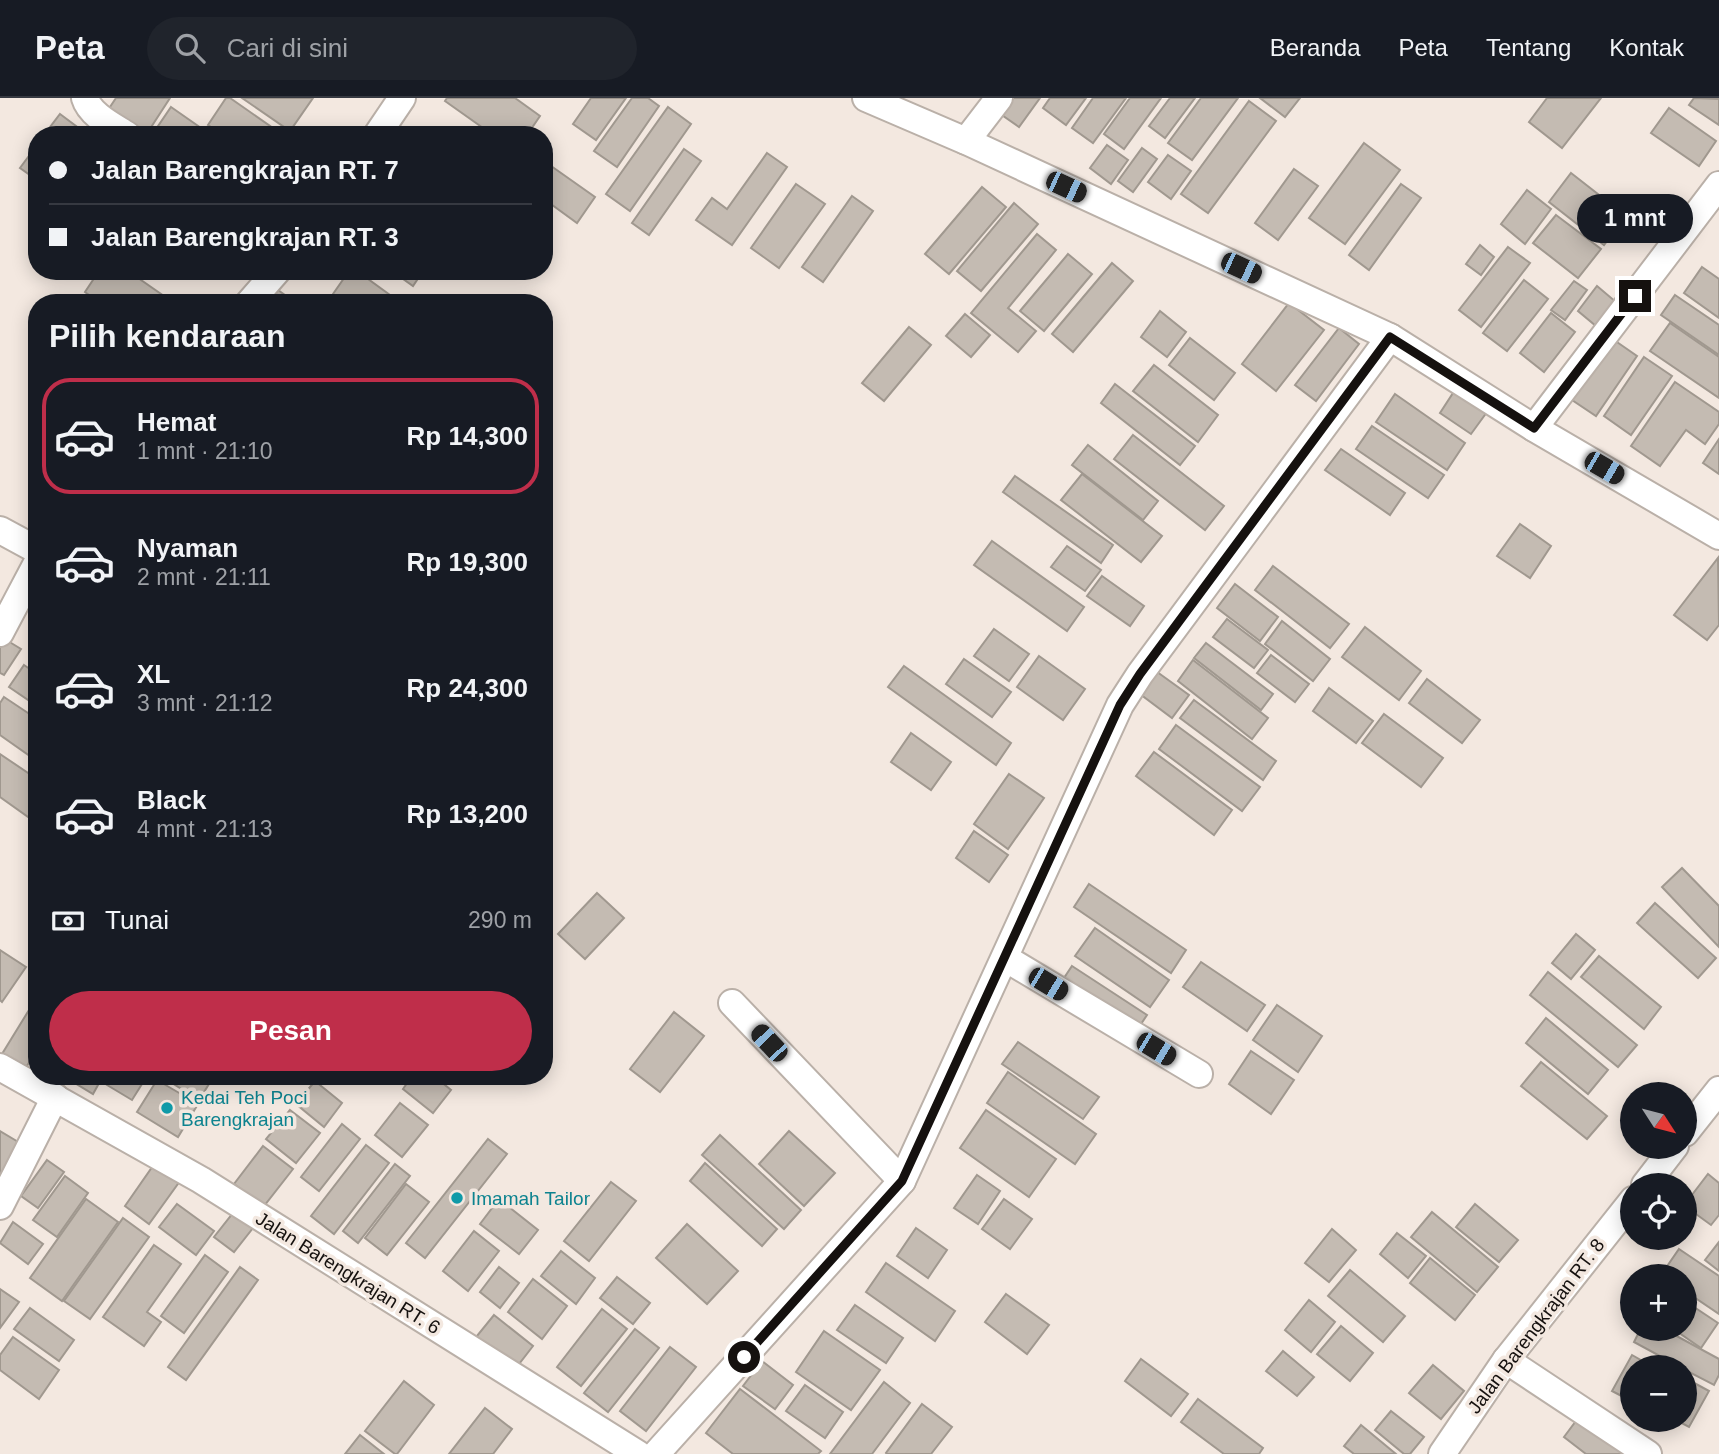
<!DOCTYPE html>
<html lang="id">
<meta charset="utf-8">
<style>
body{margin:0;font-family:Helvetica,sans-serif;background:#20242c;color:#f1f3f6;height:100vh;display:flex;flex-direction:column;font-size:26px;white-space:nowrap}
*{box-sizing:border-box;margin:0}
p{font-size:23px;color:#9ea1a6}
.icon{flex:none;width:38px;height:38px;fill:none;stroke:currentColor;stroke-width:2;stroke-linecap:round;stroke-linejoin:round}
.map{position:relative;flex:1;overflow:hidden}
.details{position:absolute;left:28px;top:196px;width:525px;height:791px;display:flex;flex-direction:column;background:#171b24;border-radius:28px;box-shadow:0 4px 18px #0003}
.details>*{flex:none}
.hud{position:absolute;left:28px;top:28px;width:525px;height:154px;border-radius:28px;box-shadow:0 4px 18px #0003;display:grid;align-content:center;height:154px;padding:0 21px;background:#171b24}
.needle{width:46px;rotate:126deg}
.buttons{position:absolute;left:1620px;top:984px;display:grid;gap:14px}
.buttons a{display:grid;place-items:center;width:77px;height:77px;border-radius:50%;background:#171b24;box-shadow:0 4px 18px #0003;font-size:35px}
.end{position:absolute;width:32px;height:32px;margin:-16px;border:9px solid #15110f;background:#fff;box-shadow:0 0 0 4px #fff}
.from{border-radius:50%}
.bubble{position:absolute;height:49px;border-radius:24px;background:#171b24;box-shadow:0 4px 18px #0003;font-size:23px;font-weight:700;line-height:49px;text-align:center}
.car{position:absolute;width:21px;height:42px;margin:-21px -10px;border-radius:9px;box-shadow:0 0 5px 2px #0007;background:linear-gradient(#222 24%,#8ab4d8 0 40%,#222 0 76%,#8ab4d8 0 86%,#222 0)}
.hud b{display:flex;align-items:center;gap:24px;height:66px;font-size:26px}
.hud b+b{border-top:2px solid #363941}
.hud i{width:18px;height:18px;background:#f1f3f6}
ul{padding:0;list-style:none}
li{display:flex;align-items:center;gap:21px;height:116px;margin:0 14px 10px;padding:0 7px;border:4px solid transparent;border-radius:28px}
li div{flex:1}
li b{display:block;font-size:26px}
li em{font-style:normal;font-weight:700}
li.on{border-color:#bf2e4a}
li>.icon{width:63px;height:63px;stroke-width:1.5}
h2{padding:0 21px;font-size:32px;line-height:84px}
.pay{display:flex;align-items:center;gap:18px;height:77px;padding:0 21px;font-size:26px}
.pay p{margin-inline-start:auto}
.action{display:flex;gap:14px;margin-top:auto;padding:14px 21px}
.action a{flex:1;height:80px;border-radius:42px;background:#bf2e4a;color:#fff;font-size:28px;font-weight:700;line-height:80px;text-align:center}
header{display:flex;align-items:center;gap:42px;box-sizing:border-box;height:98px;padding:0 35px;background:#171b24;border-bottom:2px solid #363941}
header strong{font-size:33px}
nav{display:flex;gap:38px;margin-inline-start:auto;font-size:24px}
.search{width:490px;height:63px;background:#20242c;display:flex;align-items:center;gap:18px;box-sizing:border-box;padding:0 24px;border-radius:38px;color:#9ea1a6;font-size:26px}
.map>svg:first-child{display:block}
.building{fill:#c4bbb2;stroke:#a0988f;stroke-width:2}
.lines{fill:none;stroke-linecap:round;stroke-linejoin:round}
.street-casing{stroke:#bab0a8;stroke-width:30}
.street{stroke:#fff;stroke-width:26}
.route{stroke:#15110f;stroke-width:9}
.culture-dot{fill:#0f9aa8;stroke:#f3e8e0;stroke-width:2.5}
.labels{text-anchor:middle;dominant-baseline:central;stroke-width:7;stroke-linejoin:round;paint-order:stroke}
.culture-label{font-size:19px;fill:#0d838f;stroke:#f3e8e0;text-anchor:start}
.street-label{font-size:19px;fill:#15110f;stroke:#f3e8e0}
</style>
<header>
<strong>Peta</strong>
<div class="search"><svg class="icon" aria-label="search" viewBox="0 0 24 24"><circle cx="10" cy="10" r="6"/><path d="M15 15l6 6"/></svg>Cari di sini</div>
<nav><a>Beranda</a><a>Peta</a><a>Tentang</a><a>Kontak</a></nav>
</header>
<div class="map">
<svg width="1719" height="1356" viewBox="0 0 1719 1356">
<rect width="100%" height="100%" fill="#f3e8e0"/>
<!-- building -->
<g class="building">
<polygon points="116,0 170,0 146,37 139,37 106,15"/>
<polygon points="226,0 230,0 283,37 223,37 208,27"/>
<polygon points="242,0 313,0 290,33"/>
<polygon points="447,0 515,0 540,18 527,37 493,37 445,3"/>
<polygon points="591,0 626,0 596,42 573,26"/>
<polygon points="632,0 648,0 659,8 617,69 594,53"/>
<polygon points="1010,0 1040,0 1019,29 999,15"/>
<polygon points="1050,0 1086,0 1066,27 1043,10"/>
<polygon points="1093,0 1126,0 1093,45 1072,30"/>
<polygon points="1130,0 1161,0 1124,51 1104,36"/>
<polygon points="1170,0 1195,0 1165,40 1149,28"/>
<polygon points="1201,0 1238,0 1192,62 1168,45"/>
<polygon points="1260,0 1300,0 1285,19"/>
<polygon points="1547,0 1601,0 1562,50 1529,24"/>
<polygon points="1694,0 1719,1 1719,27 1689,7"/>
<polygon points="1249,3 1276,23 1208,115 1181,96"/>
<polygon points="171,9 211,37 152,37"/>
<polygon points="668,9 691,26 630,113 606,96"/>
<polygon points="1669,10 1716,43 1699,68 1651,35"/>
<polygon points="60,16 84,34 82,37 44,37"/>
<polygon points="1364,45 1400,72 1345,146 1309,120"/>
<polygon points="37,47 37,82 20,70"/>
<polygon points="1107,47 1128,62 1111,86 1090,70"/>
<polygon points="1142,50 1157,61 1133,94 1118,83"/>
<polygon points="684,51 701,63 649,137 632,125"/>
<polygon points="767,55 787,69 732,147 696,122 712,100 727,111"/>
<polygon points="1168,57 1191,73 1171,101 1148,84"/>
<polygon points="544,63 595,99 577,125 544,101"/>
<polygon points="1294,71 1318,88 1278,142 1255,125"/>
<polygon points="1571,75 1626,118 1604,147 1549,104"/>
<polygon points="796,86 825,106 779,170 751,150"/>
<polygon points="1401,86 1421,100 1369,172 1349,157"/>
<polygon points="982,89 1006,109 949,176 925,156"/>
<polygon points="1527,92 1551,111 1525,146 1501,126"/>
<polygon points="852,98 873,113 823,184 802,169"/>
<polygon points="1014,105 1038,126 981,193 957,173"/>
<polygon points="1556,117 1601,151 1578,180 1533,145"/>
<polygon points="1037,136 1056,152 1008,210 1036,233 1018,254 971,215"/>
<polygon points="1480,147 1494,159 1481,177 1466,166"/>
<polygon points="1508,149 1530,165 1481,229 1459,212"/>
<polygon points="1068,156 1092,176 1044,233 1020,213"/>
<polygon points="1112,165 1133,183 1073,254 1052,236"/>
<polygon points="1702,169 1719,181 1719,220 1684,195"/>
<polygon points="99,173 128,173 174,205 100,205 85,194"/>
<polygon points="349,173 357,173 401,205 345,205 333,196"/>
<polygon points="392,173 423,173 413,188"/>
<polygon points="1524,182 1548,201 1507,253 1483,235"/>
<polygon points="1574,183 1587,192 1565,222 1551,212"/>
<polygon points="1597,188 1616,204 1596,228 1578,213"/>
<polygon points="278,192 296,205 270,205"/>
<polygon points="1675,197 1719,227 1719,257 1661,217"/>
<polygon points="1289,205 1324,232 1276,293 1242,266"/>
<polygon points="1160,213 1186,234 1167,259 1141,239"/>
<polygon points="1551,215 1575,234 1544,274 1520,255"/>
<polygon points="965,216 990,237 971,259 946,238"/>
<polygon points="1670,225 1719,259 1719,300 1650,253"/>
<polygon points="909,229 931,247 884,303 862,285"/>
<polygon points="1339,230 1359,246 1316,303 1295,287"/>
<polygon points="1190,240 1235,275 1214,302 1169,267"/>
<polygon points="1614,242 1637,258 1596,318 1572,302"/>
<polygon points="1644,259 1672,278 1631,337 1604,318"/>
<polygon points="1154,267 1218,317 1198,344 1133,293"/>
<polygon points="1675,284 1719,314 1719,326 1705,346 1686,332 1660,368 1631,348"/>
<polygon points="1115,286 1195,348 1180,367 1101,305"/>
<polygon points="1455,292 1487,314 1471,336 1440,315"/>
<polygon points="1395,296 1465,345 1447,372 1376,324"/>
<polygon points="1372,328 1444,377 1428,400 1356,351"/>
<polygon points="1133,337 1224,408 1205,432 1114,361"/>
<polygon points="1719,341 1719,376 1703,365"/>
<polygon points="1088,347 1158,403 1143,422 1072,367"/>
<polygon points="1341,351 1405,395 1390,417 1325,372"/>
<polygon points="1082,376 1162,438 1141,464 1061,402"/>
<polygon points="1015,378 1113,447 1101,465 1003,394"/>
<polygon points="1520,426 1551,448 1530,480 1497,458"/>
<polygon points="992,443 1084,509 1067,533 974,467"/>
<polygon points="1067,448 1101,472 1085,493 1051,469"/>
<polygon points="1718,460 1719,527 1707,542 1674,517"/>
<polygon points="1273,468 1349,526 1330,550 1255,492"/>
<polygon points="1102,478 1144,508 1130,528 1087,498"/>
<polygon points="1235,486 1278,519 1260,543 1217,510"/>
<polygon points="1227,521 1268,552 1254,570 1213,539"/>
<polygon points="1282,523 1330,561 1313,583 1265,546"/>
<polygon points="1365,529 1421,573 1399,602 1342,559"/>
<polygon points="994,531 1029,556 1009,583 974,558"/>
<polygon points="3,540 21,551 4,577 0,575 0,544"/>
<polygon points="1206,545 1273,596 1261,612 1194,560"/>
<polygon points="1271,557 1309,586 1295,604 1257,575"/>
<polygon points="1039,558 1085,591 1063,622 1017,589"/>
<polygon points="964,561 1011,594 992,619 946,586"/>
<polygon points="1193,562 1268,620 1252,641 1178,583"/>
<polygon points="24,567 37,576 37,608 9,589"/>
<polygon points="904,568 1011,645 996,667 888,589"/>
<polygon points="1153,571 1189,597 1172,620 1136,593"/>
<polygon points="1427,581 1480,622 1462,645 1409,605"/>
<polygon points="1329,590 1373,623 1356,645 1313,613"/>
<polygon points="4,599 37,621 37,663 0,637 0,605"/>
<polygon points="1194,602 1276,663 1263,682 1180,620"/>
<polygon points="1384,616 1443,660 1421,689 1362,645"/>
<polygon points="1176,627 1260,689 1242,713 1159,651"/>
<polygon points="911,635 951,664 931,692 891,664"/>
<polygon points="1154,654 1232,712 1214,737 1136,678"/>
<polygon points="0,656 37,681 37,712 31,721 0,699"/>
<polygon points="1009,676 1044,700 1008,751 974,726"/>
<polygon points="974,733 1008,757 989,784 956,760"/>
<polygon points="1682,770 1719,808 1719,849 1662,789"/>
<polygon points="1089,786 1186,852 1171,875 1074,809"/>
<polygon points="597,795 624,820 585,861 558,836"/>
<polygon points="1655,805 1716,860 1698,880 1637,825"/>
<polygon points="1095,830 1169,882 1150,909 1075,858"/>
<polygon points="1576,836 1595,852 1571,881 1552,865"/>
<polygon points="0,852 26,869 2,904 0,902"/>
<polygon points="1599,858 1661,909 1644,931 1581,879"/>
<polygon points="1201,864 1265,907 1247,933 1183,889"/>
<polygon points="1072,868 1147,917 1135,935 1060,886"/>
<polygon points="1548,874 1637,947 1618,969 1530,897"/>
<polygon points="37,899 37,952 25,971 2,956"/>
<polygon points="1277,907 1322,938 1298,974 1253,942"/>
<polygon points="674,914 704,938 660,994 630,971"/>
<polygon points="1546,920 1608,972 1588,996 1526,945"/>
<polygon points="1018,944 1099,999 1083,1021 1002,966"/>
<polygon points="1251,953 1294,982 1271,1016 1229,986"/>
<polygon points="1541,964 1607,1018 1587,1041 1521,988"/>
<polygon points="1008,974 1096,1036 1075,1066 987,1005"/>
<polygon points="72,978 103,978 93,996 70,982"/>
<polygon points="112,978 147,978 132,1002 107,987"/>
<polygon points="161,978 214,978 199,1002"/>
<polygon points="412,978 434,978 451,992 433,1015 403,991"/>
<polygon points="157,982 198,1006 178,1039 137,1014"/>
<polygon points="315,983 342,1005 324,1029 296,1006"/>
<polygon points="400,1005 428,1027 402,1059 375,1037"/>
<polygon points="290,1012 320,1035 296,1065 266,1041"/>
<polygon points="986,1012 1056,1061 1029,1099 960,1050"/>
<polygon points="342,1026 360,1041 319,1093 301,1079"/>
<polygon points="0,1033 20,1045 0,1079"/>
<polygon points="789,1033 835,1075 804,1108 759,1066"/>
<polygon points="720,1037 801,1112 784,1131 702,1057"/>
<polygon points="488,1041 507,1056 425,1160 406,1145"/>
<polygon points="366,1047 389,1065 334,1136 311,1118"/>
<polygon points="263,1048 293,1071 264,1108 234,1086"/>
<polygon points="47,1062 64,1074 38,1110 21,1098"/>
<polygon points="155,1065 180,1083 149,1126 125,1108"/>
<polygon points="705,1065 777,1131 762,1148 690,1083"/>
<polygon points="395,1066 410,1078 358,1145 343,1133"/>
<polygon points="1708,1076 1719,1085 1719,1117 1711,1127 1685,1108 1685,1106"/>
<polygon points="977,1077 1000,1093 978,1126 954,1110"/>
<polygon points="65,1078 88,1095 57,1139 33,1122"/>
<polygon points="611,1084 636,1103 589,1163 564,1143"/>
<polygon points="406,1086 429,1104 387,1157 365,1140"/>
<polygon points="86,1101 118,1124 62,1203 30,1180"/>
<polygon points="499,1101 538,1132 519,1156 480,1126"/>
<polygon points="1004,1101 1032,1121 1010,1151 982,1131"/>
<polygon points="177,1106 214,1133 196,1157 159,1129"/>
<polygon points="1475,1106 1518,1142 1499,1164 1456,1129"/>
<polygon points="1432,1114 1498,1169 1477,1194 1411,1139"/>
<polygon points="233,1115 253,1130 234,1154 214,1139"/>
<polygon points="123,1120 149,1139 90,1221 64,1203"/>
<polygon points="13,1124 43,1146 28,1166 0,1145"/>
<polygon points="687,1126 738,1173 707,1206 656,1160"/>
<polygon points="916,1130 947,1152 928,1180 897,1158"/>
<polygon points="1332,1131 1356,1152 1329,1184 1305,1165"/>
<polygon points="474,1133 499,1153 468,1193 443,1173"/>
<polygon points="1397,1135 1426,1158 1408,1180 1380,1156"/>
<polygon points="1719,1144 1719,1173 1705,1162"/>
<polygon points="154,1147 181,1166 147,1214 161,1224 144,1248 103,1219"/>
<polygon points="1679,1151 1719,1178 1719,1216 1685,1193 1685,1178 1661,1177"/>
<polygon points="561,1153 595,1180 576,1206 541,1178"/>
<polygon points="205,1157 228,1174 184,1235 161,1218"/>
<polygon points="1430,1160 1475,1197 1455,1222 1410,1185"/>
<polygon points="886,1165 955,1213 935,1243 866,1194"/>
<polygon points="240,1169 258,1182 186,1282 168,1269"/>
<polygon points="499,1169 519,1185 500,1210 480,1194"/>
<polygon points="1350,1172 1405,1218 1383,1244 1328,1198"/>
<polygon points="617,1179 650,1205 633,1226 600,1200"/>
<polygon points="533,1181 567,1208 542,1241 508,1214"/>
<polygon points="0,1191 19,1204 0,1230"/>
<polygon points="1006,1196 1049,1227 1027,1256 985,1224"/>
<polygon points="1309,1202 1335,1224 1311,1254 1285,1232"/>
<polygon points="1685,1203 1718,1225 1701,1250 1672,1230 1685,1230"/>
<polygon points="855,1207 903,1240 886,1265 837,1232"/>
<polygon points="30,1210 74,1242 59,1263 14,1231"/>
<polygon points="602,1211 627,1231 581,1288 557,1269"/>
<polygon points="494,1217 533,1248 512,1275 472,1244"/>
<polygon points="1341,1228 1373,1255 1350,1283 1317,1256"/>
<polygon points="1641,1230 1662,1230 1719,1261 1719,1277 1714,1287 1685,1272 1685,1269 1680,1269 1634,1244"/>
<polygon points="635,1231 659,1250 608,1314 584,1295"/>
<polygon points="824,1233 880,1272 851,1312 796,1274"/>
<polygon points="13,1239 59,1272 39,1301 0,1272 0,1257"/>
<polygon points="670,1249 696,1269 646,1333 620,1313"/>
<polygon points="1283,1253 1314,1279 1297,1298 1266,1273"/>
<polygon points="1632,1257 1653,1269 1633,1269 1633,1304 1612,1293"/>
<polygon points="1141,1261 1188,1296 1171,1318 1125,1283"/>
<polygon points="762,1263 793,1287 775,1311 743,1288"/>
<polygon points="1433,1267 1464,1293 1441,1321 1409,1295"/>
<polygon points="1685,1280 1709,1293 1689,1329 1674,1321 1685,1321"/>
<polygon points="404,1283 434,1307 397,1356 395,1356 365,1333"/>
<polygon points="884,1284 910,1305 872,1356 830,1356"/>
<polygon points="805,1287 843,1314 825,1340 786,1313"/>
<polygon points="740,1291 821,1353 818,1356 733,1356 706,1335"/>
<polygon points="1198,1301 1263,1350 1259,1356 1224,1356 1181,1324"/>
<polygon points="922,1306 952,1329 931,1356 887,1356 886,1355"/>
<polygon points="485,1310 512,1331 493,1356 449,1356"/>
<polygon points="1391,1313 1424,1339 1410,1356 1404,1356 1375,1332"/>
<polygon points="1582,1315 1637,1356 1586,1356 1564,1339"/>
<polygon points="1361,1327 1396,1356 1354,1356 1344,1348"/>
<polygon points="360,1337 384,1356 345,1356"/>
</g>
<g class="lines">
<defs>
<g id="street">
<path d="M85 0C90 17 113 28 127 37"/>
<polyline points="866,0 966,43 1390,239 1534,330 1719,438"/>
<polyline points="377,37 402,0"/>
<polyline points="966,43 999,0"/>
<polyline points="249,205 277,173"/>
<polyline points="1534,330 1719,87"/>
<polyline points="0,432 37,452"/>
<polyline points="0,535 37,465"/>
<polyline points="1005,860 1199,976"/>
<polyline points="732,905 902,1083"/>
<polyline points="0,969 201,1082 638,1356"/>
<polyline points="1685,1035 1719,992"/>
<polyline points="1645,1087 1675,1048"/>
<polyline points="0,1108 55,999"/>
<polyline points="1506,1262 1648,1356"/>
<polyline points="656,1356 902,1083 1120,607 1140,576 1390,239"/>
<polyline points="1442,1356 1506,1262 1633,1102"/>
</g>
</defs>
<!-- street casing -->
<use href="#street" class="street-casing"/>
<!-- street -->
<use href="#street" class="street"/>
</g>
<g class="lines">
<!-- route -->
<polyline class="route" points="744,1259 902,1083 1120,607 1140,576 1390,239 1534,330 1635,198"/>
</g>
<!-- markers -->
<g class="culture-dot">
<circle cx="167" cy="1010" r="7"/>
<circle cx="457" cy="1100" r="7"/>
</g>
<g class="labels">
<!-- culture labels -->
<g class="culture-label">
<text x="181" y="999">Kedai Teh Poci<tspan x="181" dy="22">Barengkrajan</tspan></text>
<text x="471" y="1100">Imamah Tailor</text>
</g>
<!-- street labels -->
<g class="street-label">
<text transform="translate(348 1175) rotate(32)">Jalan Barengkrajan RT. 6</text>
<text transform="translate(1536 1228) rotate(-53)">Jalan Barengkrajan RT. 8</text>
</g>
</g>
</svg>
<div class="buttons">
<a><svg class="needle" viewBox="-14 -14 28 28"><path d="M0-13l5 13h-10z" fill="#e53935"/><path d="M0 13l5-13h-10z" fill="#9ea1a6"/></svg></a>
<a><svg class="icon" aria-label="locate" viewBox="0 0 24 24"><circle cx="12" cy="12" r="6"/><path d="M12 2v4M12 18v4M2 12h4M18 12h4"/></svg></a>
<a>+</a>
<a>−</a>
</div>
<i class="end from" style="left:744px;top:1259px"></i>
<i class="end" style="left:1635px;top:198px"></i>
<div class="bubble" style="left:1577px;top:96px;width:116px">1 mnt</div>
<i class="car" style="left:1066px;top:89px;rotate:115deg"></i>
<i class="car" style="left:1241px;top:170px;rotate:115deg"></i>
<i class="car" style="left:1604px;top:370px;rotate:120deg"></i>
<i class="car" style="left:1048px;top:886px;rotate:121deg"></i>
<i class="car" style="left:769px;top:945px;rotate:317deg"></i>
<i class="car" style="left:1156px;top:951px;rotate:121deg"></i>
<div class="hud">
<b><i class="from"></i>Jalan Barengkrajan RT. 7</b>
<b><i></i>Jalan Barengkrajan RT. 3</b>
</div>
<section class="details">
<h2>Pilih kendaraan</h2>
<ul>
<li class="on"><svg class="icon" aria-label="car" viewBox="0 0 24 24"><path d="M5 17H2v-5l4-1 3-4h7l3 4 3 1v5h-3M9 17h6M6 11h13"/><circle cx="7" cy="17" r="2"/><circle cx="17" cy="17" r="2"/></svg><div><b>Hemat</b><p>1 mnt · 21:10</p></div><em>Rp 14,300</em></li>
<li><svg class="icon" aria-label="car" viewBox="0 0 24 24"><path d="M5 17H2v-5l4-1 3-4h7l3 4 3 1v5h-3M9 17h6M6 11h13"/><circle cx="7" cy="17" r="2"/><circle cx="17" cy="17" r="2"/></svg><div><b>Nyaman</b><p>2 mnt · 21:11</p></div><em>Rp 19,300</em></li>
<li><svg class="icon" aria-label="car" viewBox="0 0 24 24"><path d="M5 17H2v-5l4-1 3-4h7l3 4 3 1v5h-3M9 17h6M6 11h13"/><circle cx="7" cy="17" r="2"/><circle cx="17" cy="17" r="2"/></svg><div><b>XL</b><p>3 mnt · 21:12</p></div><em>Rp 24,300</em></li>
<li><svg class="icon" aria-label="car" viewBox="0 0 24 24"><path d="M5 17H2v-5l4-1 3-4h7l3 4 3 1v5h-3M9 17h6M6 11h13"/><circle cx="7" cy="17" r="2"/><circle cx="17" cy="17" r="2"/></svg><div><b>Black</b><p>4 mnt · 21:13</p></div><em>Rp 13,200</em></li>
</ul>
<div class="pay"><svg class="icon" aria-label="cash" viewBox="0 0 24 24"><path d="M3 7h18v10H3z"/><circle cx="12" cy="12" r="2"/></svg>Tunai<p>290 m</p></div>
<div class="action"><a>Pesan</a></div>
</section>
</div>
